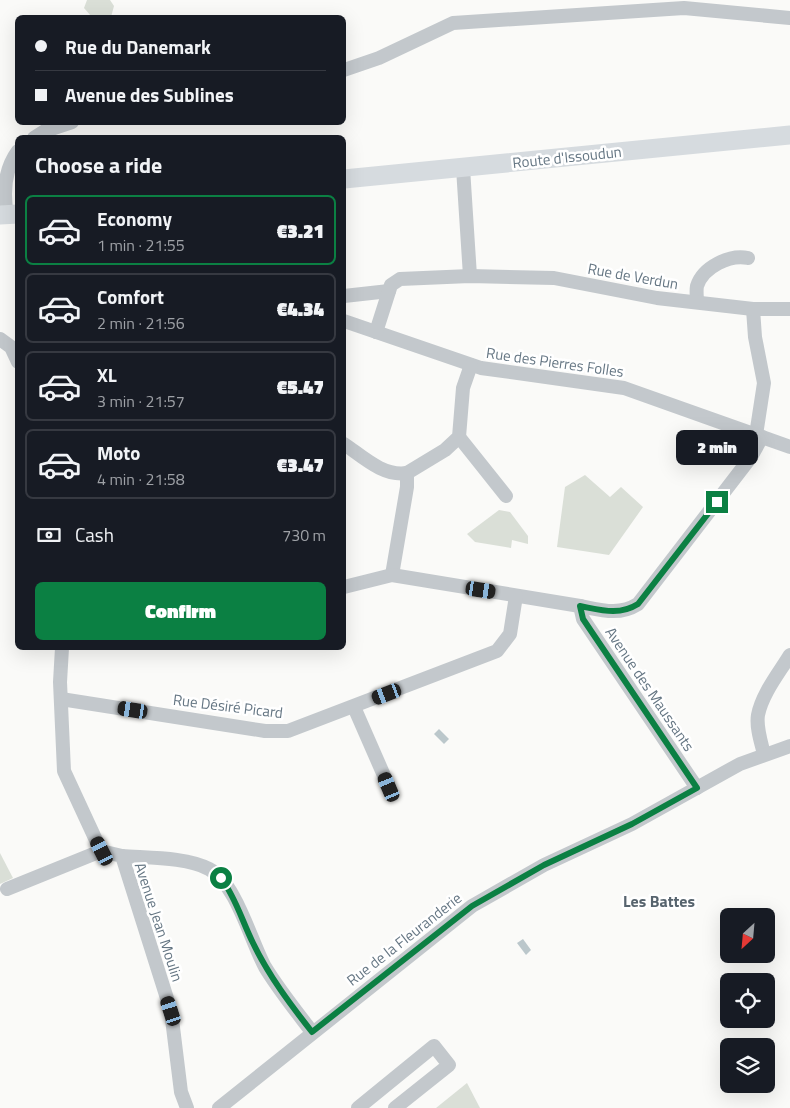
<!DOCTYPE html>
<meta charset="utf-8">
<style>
body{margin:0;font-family:"Titillium Web",sans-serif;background:#20242c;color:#f1f3f6;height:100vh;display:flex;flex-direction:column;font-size:19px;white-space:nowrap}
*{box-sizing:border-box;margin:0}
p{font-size:16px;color:#9ea1a6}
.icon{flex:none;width:28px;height:28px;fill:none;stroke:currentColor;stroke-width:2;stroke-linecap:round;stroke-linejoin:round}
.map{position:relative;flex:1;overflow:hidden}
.side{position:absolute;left:15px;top:135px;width:331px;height:515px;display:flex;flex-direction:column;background:#171b24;border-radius:8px;box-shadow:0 5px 20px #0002}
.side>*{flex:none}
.banner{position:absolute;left:15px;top:15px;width:331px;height:110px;border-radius:8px;box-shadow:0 5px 20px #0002;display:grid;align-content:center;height:110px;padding:0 20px;background:#171b24}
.needle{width:32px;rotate:206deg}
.fabs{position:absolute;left:720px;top:908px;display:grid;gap:10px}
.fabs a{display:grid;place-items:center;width:55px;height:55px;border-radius:8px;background:#171b24;box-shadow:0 5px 20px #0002;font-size:25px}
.end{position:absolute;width:22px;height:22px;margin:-11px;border:6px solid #0b8043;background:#fff;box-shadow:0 0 0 2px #fff}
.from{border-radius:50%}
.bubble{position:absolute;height:35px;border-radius:8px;background:#171b24;box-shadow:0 5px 20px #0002;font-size:16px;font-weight:800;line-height:35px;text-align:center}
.car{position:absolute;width:15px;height:30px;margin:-15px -8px;border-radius:6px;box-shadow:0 0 4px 1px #0007;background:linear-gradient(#222 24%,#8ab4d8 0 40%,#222 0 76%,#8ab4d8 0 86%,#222 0)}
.banner b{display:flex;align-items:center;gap:18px;height:48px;font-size:19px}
.banner b+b{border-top:1px solid #363941}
.banner i{width:12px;height:12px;background:#f1f3f6}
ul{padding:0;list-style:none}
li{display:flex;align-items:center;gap:15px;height:70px;margin:0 10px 8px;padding:0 10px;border:2px solid #363941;border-radius:8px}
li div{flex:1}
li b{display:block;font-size:19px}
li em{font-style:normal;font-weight:800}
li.active{border-color:#0b8043}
li>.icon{width:45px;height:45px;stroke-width:1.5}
h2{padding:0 20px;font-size:22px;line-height:60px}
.pay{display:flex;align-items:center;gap:12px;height:55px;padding:0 20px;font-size:19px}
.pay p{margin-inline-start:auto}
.cta{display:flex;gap:10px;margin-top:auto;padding:10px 20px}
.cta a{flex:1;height:58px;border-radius:8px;background:#0b8043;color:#fff;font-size:20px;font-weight:800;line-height:58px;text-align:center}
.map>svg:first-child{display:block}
.green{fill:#dadfd7}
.water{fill:#bbc7cb}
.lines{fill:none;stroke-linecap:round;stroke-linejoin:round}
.minor{stroke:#c3c8cc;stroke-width:14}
.major{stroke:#d6dbdf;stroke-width:19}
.route{stroke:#0b8043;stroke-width:6}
.labels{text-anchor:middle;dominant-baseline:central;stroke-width:5;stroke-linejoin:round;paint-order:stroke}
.street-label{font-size:15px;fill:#657683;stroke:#fff}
.neighbourhood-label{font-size:16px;font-weight:bold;fill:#57646e;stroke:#fff}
</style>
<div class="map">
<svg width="790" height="1108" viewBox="0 0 790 1108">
<rect width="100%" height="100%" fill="#fafaf8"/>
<!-- green -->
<g class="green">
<polygon points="87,0 110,0 114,6 111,17 91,16 84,8"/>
<polygon points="585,475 610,497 621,487 643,507 609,555 557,547 565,487"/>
<polygon points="499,510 510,512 528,536 528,544 512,540 511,548 475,542 467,534"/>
<polygon points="0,853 13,878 0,884"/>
<polygon points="467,1083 480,1108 436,1108"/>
</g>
<!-- water -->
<g class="water">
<polygon points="439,729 449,739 444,744 434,734"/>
<polygon points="523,939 531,950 526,955 517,943"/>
</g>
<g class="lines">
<!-- minor -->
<g class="minor">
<polyline points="344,70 379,58 453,23 684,8 790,18"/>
<polyline points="34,138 45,131 72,122"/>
<polyline points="463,168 470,276"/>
<path d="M7 215C3 193 4 170 18 151"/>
<polyline points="344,296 389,291"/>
<path d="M697 302C697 297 696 291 697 286 703 267 730 254 748 258"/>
<polyline points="753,309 755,337 764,383 756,435"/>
<polyline points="344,321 481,368 624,388 790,447"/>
<polyline points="376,332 391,285 400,279 470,276 554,278 657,298 753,309 790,309"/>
<polyline points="0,339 11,347 18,362"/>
<polyline points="459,437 506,496"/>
<path d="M344 444C362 456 383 477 407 473"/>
<polyline points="392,575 407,487 407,473 445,450 459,437 463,388 471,365"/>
<polyline points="344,587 392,575 580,606 583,619 697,788"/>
<path d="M580 606C601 610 619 616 638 604L751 457 762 437"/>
<polyline points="62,648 60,682 64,771 101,851 122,856 171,1011 181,1092 187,1108"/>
<polyline points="61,699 265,731 288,731 497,651 510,634 516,596"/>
<polyline points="354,707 389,787"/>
<path d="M764 754C761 742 756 727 758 715 762 694 779 673 790 655"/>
<path d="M122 856C148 858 187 857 209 869 236 883 250 939 265 967 279 990 296 1011 312 1032"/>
<polyline points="7,889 101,851"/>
<polyline points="219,1108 472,906 544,865 632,824 740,764 790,746"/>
<polyline points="358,1108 434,1046 449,1065 395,1108"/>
</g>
<!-- major -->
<g class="major">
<polyline points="344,179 790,135"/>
<polyline points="0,215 18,214"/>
</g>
</g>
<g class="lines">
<!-- route -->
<path class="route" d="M221 878C236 898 242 921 253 943 269 976 290 1004 312 1032L472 906 544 865 632 824 697 788 583 619 580 606C601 610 619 616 638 604L717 502"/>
</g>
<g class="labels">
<!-- street labels -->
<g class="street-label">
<text transform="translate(567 157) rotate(-6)">Route d'Issoudun</text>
<text transform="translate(633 276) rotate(10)">Rue de Verdun</text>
<text transform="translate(555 362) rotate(8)">Rue des Pierres Folles</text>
<text transform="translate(650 689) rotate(56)">Avenue des Maussants</text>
<text transform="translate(228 706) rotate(7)">Rue Désiré Picard</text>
<text transform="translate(159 922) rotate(72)">Avenue Jean Moulin</text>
<text transform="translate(404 939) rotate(-38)">Rue de la Fleuranderie</text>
</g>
<!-- neighbourhood labels -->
<g class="neighbourhood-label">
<text x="659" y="901">Les Battes</text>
</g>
</g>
</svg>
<div class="fabs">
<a><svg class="needle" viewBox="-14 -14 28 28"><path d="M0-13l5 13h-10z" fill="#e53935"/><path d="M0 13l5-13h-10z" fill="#9ea1a6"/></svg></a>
<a><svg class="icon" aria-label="locate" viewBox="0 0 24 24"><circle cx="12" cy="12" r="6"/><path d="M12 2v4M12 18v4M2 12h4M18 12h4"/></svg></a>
<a><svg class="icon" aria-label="layers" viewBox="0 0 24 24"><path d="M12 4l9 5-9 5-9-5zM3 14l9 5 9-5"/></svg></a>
</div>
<i class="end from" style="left:221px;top:878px"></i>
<i class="end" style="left:717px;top:502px"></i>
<div class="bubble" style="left:676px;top:430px;width:82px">2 min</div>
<i class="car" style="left:481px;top:590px;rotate:99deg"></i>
<i class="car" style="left:387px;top:694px;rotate:249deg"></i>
<i class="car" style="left:133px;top:710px;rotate:279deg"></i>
<i class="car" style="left:389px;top:787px;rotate:337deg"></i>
<i class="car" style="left:102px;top:851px;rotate:333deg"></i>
<i class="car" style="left:171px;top:1011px;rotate:342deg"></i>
<div class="banner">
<b><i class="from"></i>Rue du Danemark</b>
<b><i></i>Avenue des Sublines</b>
</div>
<section class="side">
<h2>Choose a ride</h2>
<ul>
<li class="active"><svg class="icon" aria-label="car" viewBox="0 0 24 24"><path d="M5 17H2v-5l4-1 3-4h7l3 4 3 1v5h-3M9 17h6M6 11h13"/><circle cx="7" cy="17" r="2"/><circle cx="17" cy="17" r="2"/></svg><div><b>Economy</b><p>1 min · 21:55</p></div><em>€3.21</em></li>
<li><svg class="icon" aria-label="car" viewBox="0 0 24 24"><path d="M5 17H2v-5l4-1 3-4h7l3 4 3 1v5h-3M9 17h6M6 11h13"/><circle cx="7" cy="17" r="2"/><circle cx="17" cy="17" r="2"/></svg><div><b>Comfort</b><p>2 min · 21:56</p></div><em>€4.34</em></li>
<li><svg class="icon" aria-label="car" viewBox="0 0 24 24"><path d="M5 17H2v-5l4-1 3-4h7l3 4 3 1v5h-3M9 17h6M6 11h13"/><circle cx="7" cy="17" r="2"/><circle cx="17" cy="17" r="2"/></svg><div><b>XL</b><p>3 min · 21:57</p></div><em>€5.47</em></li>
<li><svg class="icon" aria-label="car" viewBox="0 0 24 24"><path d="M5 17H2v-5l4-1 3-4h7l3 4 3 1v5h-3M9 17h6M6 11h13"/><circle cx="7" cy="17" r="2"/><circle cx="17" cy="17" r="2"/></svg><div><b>Moto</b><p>4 min · 21:58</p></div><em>€3.47</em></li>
</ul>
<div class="pay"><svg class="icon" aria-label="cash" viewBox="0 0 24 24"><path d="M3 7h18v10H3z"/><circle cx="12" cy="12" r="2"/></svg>Cash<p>730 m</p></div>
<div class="cta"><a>Confirm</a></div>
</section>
</div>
